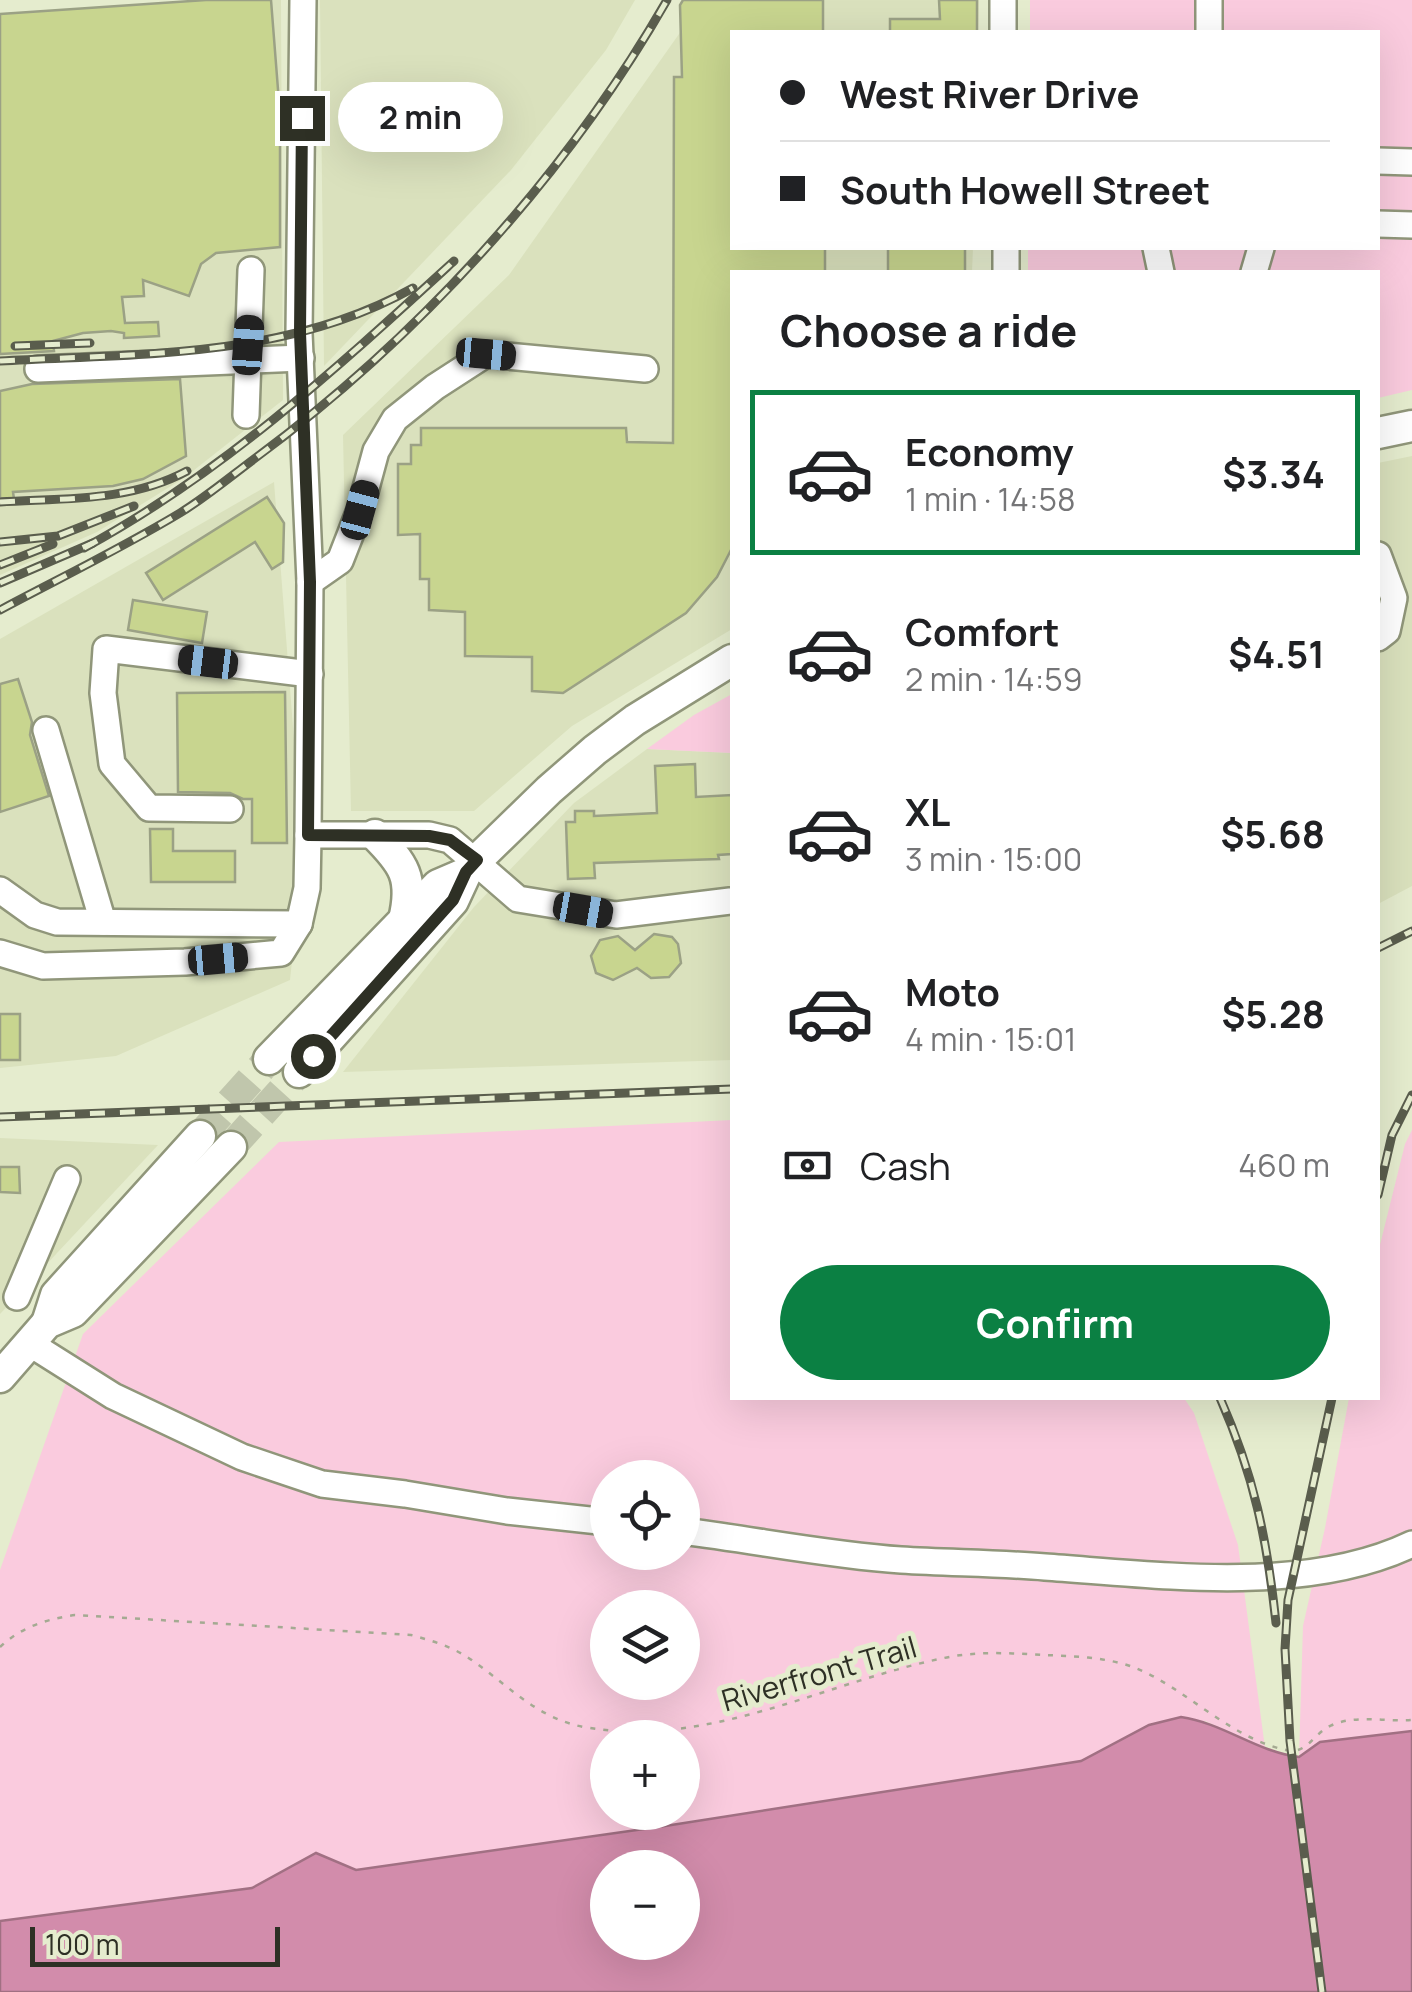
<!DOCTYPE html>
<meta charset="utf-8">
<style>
body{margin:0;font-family:Manrope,sans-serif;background:#f2f2f2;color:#202124;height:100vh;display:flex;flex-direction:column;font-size:38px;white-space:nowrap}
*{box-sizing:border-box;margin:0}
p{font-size:32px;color:#757577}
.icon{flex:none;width:55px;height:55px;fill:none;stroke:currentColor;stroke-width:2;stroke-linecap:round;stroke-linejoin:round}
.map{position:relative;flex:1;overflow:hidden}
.drawer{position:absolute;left:730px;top:270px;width:650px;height:1130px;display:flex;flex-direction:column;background:#fff;border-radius:0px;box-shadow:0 10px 40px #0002}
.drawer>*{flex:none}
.banner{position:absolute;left:730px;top:30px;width:650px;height:220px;border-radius:0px;box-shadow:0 10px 40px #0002;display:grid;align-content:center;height:220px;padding:0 50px;background:#fff}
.tools{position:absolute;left:590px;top:1460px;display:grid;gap:20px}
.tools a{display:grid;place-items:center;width:110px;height:110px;border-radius:50%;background:#fff;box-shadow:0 10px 40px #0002;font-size:50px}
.scale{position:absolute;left:30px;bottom:25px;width:250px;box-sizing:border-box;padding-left:10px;border:5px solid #2e3025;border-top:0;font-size:28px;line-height:35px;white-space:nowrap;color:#2e3025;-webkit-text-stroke:8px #e5ecce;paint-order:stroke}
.end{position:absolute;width:45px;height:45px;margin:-22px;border:12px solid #2e3025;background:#fff;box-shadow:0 0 0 5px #fff}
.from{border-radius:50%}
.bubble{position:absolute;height:70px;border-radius:35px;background:#fff;box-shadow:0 10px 40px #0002;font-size:32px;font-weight:700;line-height:70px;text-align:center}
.car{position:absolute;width:30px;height:60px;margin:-30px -15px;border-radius:12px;box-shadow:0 0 8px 2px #0007;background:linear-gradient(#222 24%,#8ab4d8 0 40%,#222 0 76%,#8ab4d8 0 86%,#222 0)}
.banner b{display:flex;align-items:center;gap:35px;height:95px;font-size:38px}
.banner b+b{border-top:2px solid #e0e0e0}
.banner i{width:25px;height:25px;background:#202124}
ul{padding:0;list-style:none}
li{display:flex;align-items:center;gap:30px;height:165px;margin:0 20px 15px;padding:0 30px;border:5px solid transparent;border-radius:0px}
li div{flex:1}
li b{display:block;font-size:38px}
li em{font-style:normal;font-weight:700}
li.active{border-color:#0b8043}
li>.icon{width:90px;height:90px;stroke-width:1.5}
h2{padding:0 50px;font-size:45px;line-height:120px}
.pay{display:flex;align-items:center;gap:25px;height:110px;padding:0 50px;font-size:38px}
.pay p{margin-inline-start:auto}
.action{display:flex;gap:20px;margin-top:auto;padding:20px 50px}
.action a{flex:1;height:115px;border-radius:60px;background:#0b8043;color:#fff;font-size:40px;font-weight:700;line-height:115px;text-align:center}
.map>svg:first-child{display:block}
.built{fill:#dae1bd}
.green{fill:#facbde;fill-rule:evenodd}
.water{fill:#d28cab;stroke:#a17083;stroke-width:2.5;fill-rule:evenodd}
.building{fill:#c8d58f;stroke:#9ba185;stroke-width:2.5}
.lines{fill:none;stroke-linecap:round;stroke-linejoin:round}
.major-tunnel{stroke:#c0c6ac;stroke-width:30;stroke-dasharray:30 15;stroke-linecap:butt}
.minor-casing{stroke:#90967a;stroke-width:30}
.major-casing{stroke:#90967a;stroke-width:35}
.path{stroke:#a4aa92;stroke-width:2.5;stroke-dasharray:5 8;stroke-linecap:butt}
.minor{stroke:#fff;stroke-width:25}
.major{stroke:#fff;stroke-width:30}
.rail-casing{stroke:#5a5d4d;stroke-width:9}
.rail{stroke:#e5ecce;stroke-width:5;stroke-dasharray:15;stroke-linecap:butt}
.route{stroke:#2e3025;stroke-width:12}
.labels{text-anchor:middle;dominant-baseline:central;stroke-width:10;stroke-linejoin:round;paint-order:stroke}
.street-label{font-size:30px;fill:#2e3025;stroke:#e5ecce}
</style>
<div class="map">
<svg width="1412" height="1992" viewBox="0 0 1412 1992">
<rect width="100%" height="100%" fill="#e5ecce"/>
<!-- built -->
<g class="built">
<polygon points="202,0 281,0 283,400 184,478 97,532 0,575 0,14"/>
<polygon points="320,0 635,0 606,50 511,170 324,366"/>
<polygon points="703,0 979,0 978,32 732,32 732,248 973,248 972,272 732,272 732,629 572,726 474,811 351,811 343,435 509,275"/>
<polygon points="1412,456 1412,886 1378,904 1378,463"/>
<polygon points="274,482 303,856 290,980 116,1056 0,1068 0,639"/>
<polygon points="647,749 732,753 732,1060 343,1072 474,907 574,803"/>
<polygon points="0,1138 158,1145 0,1314"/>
</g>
<!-- green -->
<g class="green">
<polygon points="1030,0 1412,0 1412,390 1378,398 1378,272 1028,272 1028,248 1378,248 1378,32 1030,32"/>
<polygon points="732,694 732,753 647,749 694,715"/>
<path d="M732 1120V1398H1184L1194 1413 1238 1545 1265 1748 1205 1721 1149 1725 1081 1761 665 1826 356 1870 316 1853 252 1888 0 1921V1570L83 1334 279 1142ZM608 1478H682V1552H608ZM608 1608H682V1682H608ZM608 1738H682V1812H608Z"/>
<polygon points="1412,1130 1412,1731 1320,1742 1299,1757 1303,1626 1325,1528 1349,1398 1378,1398 1378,1253 1405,1144"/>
</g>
<!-- water -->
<path class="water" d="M1181 1717C1223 1723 1257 1752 1299 1757L1320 1742 1412 1731V1992H0V1921L252 1888 316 1853 356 1870 665 1826 1081 1761 1149 1725ZM608 1868H682V1942H608Z"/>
<!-- building -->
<g class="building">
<polygon points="206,0 271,0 280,115 280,247 216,253 201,264 189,296 143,280 144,296 122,297 125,323 158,322 159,336 124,338 124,333 111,331 83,333 53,341 54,351 0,354 0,14"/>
<polygon points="683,0 823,0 823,32 732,32 732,248 825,248 825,272 732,272 732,548 717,577 686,613 563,693 532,691 532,657 465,656 465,612 429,610 429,579 420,579 420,534 398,535 398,464 411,464 411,445 421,445 421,428 626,428 627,442 673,443 674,77 682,77 680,5"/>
<polygon points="939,0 977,0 977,32 890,32 890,19 940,19"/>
<rect x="888" y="248" width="77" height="24"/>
<polygon points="180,379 186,456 143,479 113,486 13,492 14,499 0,498 0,391 32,384"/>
<polygon points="267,497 284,523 283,562 272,569 255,542 163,600 146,573"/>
<polygon points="133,600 207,612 202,643 128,630"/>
<polygon points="18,679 32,722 30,735 49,796 0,812 0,684"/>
<polygon points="285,692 287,843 252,843 252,799 243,799 230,793 178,792 177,693"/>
<polygon points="695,764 696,797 732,795 732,854 718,855 719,859 594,863 595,878 568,879 566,822 575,822 575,811 594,811 594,816 657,813 655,766"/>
<polygon points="150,829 173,829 173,851 235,851 235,882 151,882"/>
<polygon points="654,934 672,937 678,944 681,963 669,977 651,978 637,968 613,980 596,973 591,956 600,940 618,936 635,950"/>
<rect x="0" y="1014" width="20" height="46"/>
<polygon points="0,1167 19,1167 20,1193 0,1192"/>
</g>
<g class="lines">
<!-- major-tunnel -->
<g class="major-tunnel">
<polyline points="200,1136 269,1059"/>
<polyline points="231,1147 299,1072"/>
</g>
<defs>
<g id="minor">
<polyline points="303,0 299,333 310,582 308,835 429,835 450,840 518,899 616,915 730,901"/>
<polyline points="1003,0 1003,32"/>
<polyline points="1209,0 1209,32"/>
<polyline points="1378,161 1412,162"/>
<polyline points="1378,224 1412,225"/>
<polyline points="1006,248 1006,272"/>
<polyline points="1156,248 1161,272"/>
<polyline points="1254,272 1261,248"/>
<polyline points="38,369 301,358"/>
<polyline points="246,415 251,270"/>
<polyline points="1378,555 1394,598 1387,631 1378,638"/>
<polyline points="310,582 340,561 360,510 376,451 395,419 435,387 486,354 645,369"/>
<polyline points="46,730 103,922"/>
<polyline points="230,809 149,808 112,764 103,693 106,649 310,674"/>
<polyline points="0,890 35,915 57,922 299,924 307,888 308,835"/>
<polyline points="0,953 43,966 185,962 281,953 299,924"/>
<polyline points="17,1297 67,1179"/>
<polyline points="29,1343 113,1396 242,1457 322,1484 405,1494 507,1511 608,1522"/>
<path d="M682 1531C755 1540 828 1555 901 1560 949 1563 997 1563 1045 1567 1160 1575 1306 1595 1412 1544"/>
</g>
<g id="major">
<polyline points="1378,433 1412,426"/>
<path d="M375 835C404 864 414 878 404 920"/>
<polyline points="269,1059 438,885 466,873"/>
<polyline points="299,1072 453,901 466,873 477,860 549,790 595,750 635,720 732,660"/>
<polyline points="47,1323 56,1295 200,1136"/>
<polyline points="0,1377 47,1323 73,1312 231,1147"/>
</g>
</defs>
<!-- minor casing -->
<use href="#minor" class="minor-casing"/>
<!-- major casing -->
<use href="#major" class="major-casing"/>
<!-- path -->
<path class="path" d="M0 1647C21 1627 47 1619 75 1615L411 1635C433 1641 454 1647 473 1661 513 1689 540 1721 590 1728 713 1747 826 1682 944 1658 976 1651 1010 1653 1043 1655 1072 1656 1105 1657 1133 1667 1185 1687 1229 1738 1286 1750 1307 1755 1313 1734 1330 1726 1354 1714 1385 1722 1412 1720"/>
<!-- minor -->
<use href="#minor" class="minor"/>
<!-- major -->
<use href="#major" class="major"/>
<defs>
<g id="rail">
<polyline points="15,346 90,343"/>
<path d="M0 361C141 353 286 359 413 288"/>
<path d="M0 502C64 498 129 502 187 471"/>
<polyline points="0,542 58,536 134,506"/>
<path d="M84 548C223 473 339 366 454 261"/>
<polyline points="0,565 53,544"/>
<polyline points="0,583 93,543"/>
<path d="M0 610C60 578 122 548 180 513 206 497 230 477 254 459 417 339 566 176 667 0"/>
<polyline points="1378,948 1412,931"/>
<polyline points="0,1117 732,1089"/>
<polyline points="1378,1195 1392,1135 1412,1095"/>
<path d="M1220 1398C1254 1475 1267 1539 1276 1623"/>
<polyline points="1322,1992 1290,1741 1285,1649 1288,1600 1332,1398"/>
</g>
</defs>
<!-- rail casing -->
<use href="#rail" class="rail-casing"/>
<!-- rail -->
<use href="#rail" class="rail"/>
</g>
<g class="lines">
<!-- route -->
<polyline class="route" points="302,118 300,333 310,582 308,835 429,836 450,840 477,860 466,872 453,900 313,1056"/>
</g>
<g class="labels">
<!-- street labels -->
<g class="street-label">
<text transform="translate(819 1673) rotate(-16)">Riverfront Trail</text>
</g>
</g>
</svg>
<div class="tools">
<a><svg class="icon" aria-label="locate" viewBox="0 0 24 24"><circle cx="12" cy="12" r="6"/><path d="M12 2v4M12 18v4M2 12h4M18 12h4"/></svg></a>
<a><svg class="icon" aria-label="layers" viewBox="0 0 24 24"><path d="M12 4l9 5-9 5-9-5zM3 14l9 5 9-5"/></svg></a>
<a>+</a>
<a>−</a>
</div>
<div class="scale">100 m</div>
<i class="end from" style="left:313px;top:1056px"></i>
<i class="end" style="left:302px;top:118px"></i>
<div class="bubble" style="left:338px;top:82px;width:165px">2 min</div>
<i class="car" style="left:248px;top:345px;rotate:4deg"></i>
<i class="car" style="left:486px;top:354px;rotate:95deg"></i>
<i class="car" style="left:360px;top:510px;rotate:15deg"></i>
<i class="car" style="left:208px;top:662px;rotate:277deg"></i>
<i class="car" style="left:583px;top:910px;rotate:100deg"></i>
<i class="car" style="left:218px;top:959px;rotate:85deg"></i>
<div class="banner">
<b><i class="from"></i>West River Drive</b>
<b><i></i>South Howell Street</b>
</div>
<section class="drawer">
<h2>Choose a ride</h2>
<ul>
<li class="active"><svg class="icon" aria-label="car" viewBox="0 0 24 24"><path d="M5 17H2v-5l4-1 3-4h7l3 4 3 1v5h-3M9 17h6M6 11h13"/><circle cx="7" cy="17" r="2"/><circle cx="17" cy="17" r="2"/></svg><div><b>Economy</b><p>1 min · 14:58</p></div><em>$3.34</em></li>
<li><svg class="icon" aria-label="car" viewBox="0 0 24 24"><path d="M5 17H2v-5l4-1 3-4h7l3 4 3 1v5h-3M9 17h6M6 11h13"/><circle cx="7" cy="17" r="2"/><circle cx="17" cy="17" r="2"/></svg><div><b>Comfort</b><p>2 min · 14:59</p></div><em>$4.51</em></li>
<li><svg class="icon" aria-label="car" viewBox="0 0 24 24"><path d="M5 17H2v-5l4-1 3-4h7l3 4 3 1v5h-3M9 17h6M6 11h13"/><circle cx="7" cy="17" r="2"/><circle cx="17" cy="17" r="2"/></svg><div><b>XL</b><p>3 min · 15:00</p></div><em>$5.68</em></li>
<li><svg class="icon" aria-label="car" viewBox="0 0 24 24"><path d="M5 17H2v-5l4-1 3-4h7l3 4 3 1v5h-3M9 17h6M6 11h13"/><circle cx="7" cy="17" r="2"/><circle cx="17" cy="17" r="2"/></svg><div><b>Moto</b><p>4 min · 15:01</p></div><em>$5.28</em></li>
</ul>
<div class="pay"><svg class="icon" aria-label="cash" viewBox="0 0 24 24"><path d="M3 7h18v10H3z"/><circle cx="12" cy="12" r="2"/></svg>Cash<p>460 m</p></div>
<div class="action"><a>Confirm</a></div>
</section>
</div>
